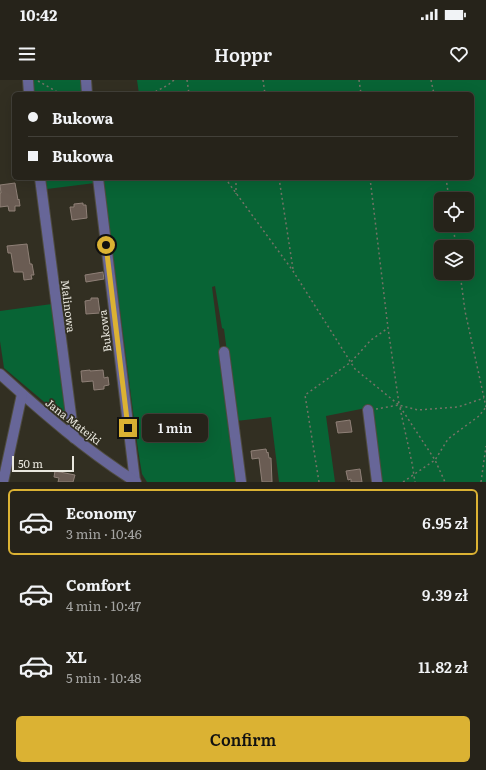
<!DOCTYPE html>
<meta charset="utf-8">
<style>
body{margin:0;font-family:Literata,serif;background:#2e2b23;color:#f1f3f6;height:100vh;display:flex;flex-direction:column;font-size:15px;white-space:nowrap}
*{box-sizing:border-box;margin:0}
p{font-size:13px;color:#a4a4a2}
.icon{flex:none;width:22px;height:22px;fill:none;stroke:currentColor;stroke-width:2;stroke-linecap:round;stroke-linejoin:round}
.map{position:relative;height:402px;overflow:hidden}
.panel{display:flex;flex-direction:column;background:#26231a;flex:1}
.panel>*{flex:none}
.guide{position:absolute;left:12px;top:12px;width:462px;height:88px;border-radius:6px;box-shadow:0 4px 16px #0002,0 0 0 1px #424039;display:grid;align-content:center;height:88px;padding:0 16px;background:#26231a}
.buttons{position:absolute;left:434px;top:112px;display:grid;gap:8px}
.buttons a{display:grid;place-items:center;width:40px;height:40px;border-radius:6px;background:#26231a;box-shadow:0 4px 16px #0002,0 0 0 1px #424039;font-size:20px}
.scale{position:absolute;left:12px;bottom:10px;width:62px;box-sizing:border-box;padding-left:4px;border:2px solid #e9e7de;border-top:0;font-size:11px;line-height:14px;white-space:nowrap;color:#e9e7de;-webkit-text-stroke:3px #322f22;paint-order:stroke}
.end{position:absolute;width:18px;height:18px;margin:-9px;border:5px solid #dbb233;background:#111;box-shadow:0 0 0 2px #111}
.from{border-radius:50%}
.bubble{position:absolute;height:28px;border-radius:6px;background:#26231a;box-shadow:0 4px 16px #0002,0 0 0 1px #424039;font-size:13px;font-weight:600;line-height:28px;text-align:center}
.guide b{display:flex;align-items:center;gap:14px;height:38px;font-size:15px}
.guide b+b{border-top:1px solid #424039}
.guide i{width:10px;height:10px;background:#f1f3f6}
ul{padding:7px 0 0;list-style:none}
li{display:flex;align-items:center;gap:12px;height:66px;margin:0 8px 6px;padding:0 8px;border:2px solid transparent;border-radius:6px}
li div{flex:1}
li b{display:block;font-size:15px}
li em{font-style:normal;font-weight:600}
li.on{border-color:#dbb233}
li>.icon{width:36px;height:36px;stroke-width:1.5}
.action{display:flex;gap:8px;margin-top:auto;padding:8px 16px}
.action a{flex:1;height:46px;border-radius:6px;background:#dbb233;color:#111;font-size:16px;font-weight:600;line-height:46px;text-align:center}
.status{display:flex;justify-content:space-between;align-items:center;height:28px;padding:0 20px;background:#26231a;direction:ltr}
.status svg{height:11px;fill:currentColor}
header{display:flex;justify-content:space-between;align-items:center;height:52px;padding:0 16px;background:#26231a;font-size:18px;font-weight:600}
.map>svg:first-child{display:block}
.green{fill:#086435;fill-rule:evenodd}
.building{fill:#6a5c53;stroke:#8f8077}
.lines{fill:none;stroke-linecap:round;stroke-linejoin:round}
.minor-casing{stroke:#4f4c40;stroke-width:12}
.path{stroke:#757367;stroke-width:1.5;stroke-dasharray:2 3;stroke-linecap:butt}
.minor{stroke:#676698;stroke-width:10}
.route{stroke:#dbb233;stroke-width:5}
.labels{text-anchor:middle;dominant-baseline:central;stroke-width:3.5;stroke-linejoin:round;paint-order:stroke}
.street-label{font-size:11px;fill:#e9e7de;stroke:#322f22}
</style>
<div class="status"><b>10:42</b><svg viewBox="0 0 49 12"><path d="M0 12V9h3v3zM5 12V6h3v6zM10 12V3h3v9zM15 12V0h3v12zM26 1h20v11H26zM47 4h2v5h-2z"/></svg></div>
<header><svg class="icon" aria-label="menu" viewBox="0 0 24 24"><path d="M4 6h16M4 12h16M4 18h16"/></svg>Hoppr<svg class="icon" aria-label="heart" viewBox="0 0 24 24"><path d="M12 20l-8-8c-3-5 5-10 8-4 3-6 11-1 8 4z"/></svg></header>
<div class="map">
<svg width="486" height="402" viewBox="0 0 486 402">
<rect width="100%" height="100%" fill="#322f22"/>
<!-- green -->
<g class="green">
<polygon points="32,0 82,0 84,14 34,14"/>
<path d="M137 0H486V402H381L371 327 326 336 335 402H279L271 337 236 341 224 249 222 248 215 206 212 207 237 402H147L142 394 138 370 103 98H472V14H139ZM441 119H467V145H441ZM441 167H467V193H441Z"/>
<polygon points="45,98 95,98 95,103 47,109"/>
<polygon points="52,224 68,342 4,288 0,261 0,231"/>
</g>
<!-- building -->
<g class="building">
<polygon points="15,103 18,120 19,119 20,126 15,126 15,131 9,131 8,126 0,127 0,113 1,113 0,105"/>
<polygon points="83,123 83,125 86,125 87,138 72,140 70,127 74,127 74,124"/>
<polygon points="27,164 30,184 32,184 34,195 31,195 32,199 24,200 23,192 14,192 11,173 8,173 7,166"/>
<polygon points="103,192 104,199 86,202 85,195"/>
<polygon points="91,218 98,218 100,233 86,234 85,221 91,220"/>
<polygon points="90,290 90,291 103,290 104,298 108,297 109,305 104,306 104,309 94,310 93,301 82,302 81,291"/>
<polygon points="350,340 352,352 338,353 336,342"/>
<polygon points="266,369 267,373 268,372 269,378 271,378 272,402 262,402 259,378 252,379 251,371"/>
<polygon points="360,389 362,402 351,402 351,399 348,400 346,391"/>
<polygon points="55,391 75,395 73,402 58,402 59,398 54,397"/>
</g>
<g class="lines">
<defs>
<g id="minor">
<polyline points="28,0 29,14"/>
<polyline points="86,0 87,14"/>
<polyline points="40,98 74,358"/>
<polyline points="98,98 135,401"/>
<polyline points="224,272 241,402"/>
<path d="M0 294C43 333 87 371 136 402"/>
<polyline points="368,330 377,402"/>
<polyline points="3,402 22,314"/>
</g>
</defs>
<!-- minor casing -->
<use href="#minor" class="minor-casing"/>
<!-- path -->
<g class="path">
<polyline points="187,0 189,14"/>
<polyline points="263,0 265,14"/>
<polyline points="359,0 361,14"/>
<polyline points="431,0 434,14"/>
<polyline points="38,1 61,14"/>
<polyline points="151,14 168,5 174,0"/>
<polyline points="225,98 293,191 355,289 399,325 435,380 445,402"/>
<polyline points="236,98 236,114"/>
<polyline points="279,98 293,189"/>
<polyline points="370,98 388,248 399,324"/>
<polyline points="446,98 449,119"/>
<polyline points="453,145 456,167"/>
<polyline points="460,193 465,231 486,327"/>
<polyline points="400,328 412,383 415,402"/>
<polyline points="376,329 399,325 418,330 458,327 484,318"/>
<polyline points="319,402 305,315 351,282 371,260 388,248"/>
<polyline points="403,402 435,380 448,359 479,336 486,327"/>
<polyline points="481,402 486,366"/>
</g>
<!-- minor -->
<use href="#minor" class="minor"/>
</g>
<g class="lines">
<!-- route -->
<polyline class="route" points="106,165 128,348"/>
</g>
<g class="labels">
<!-- street labels -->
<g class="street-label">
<text transform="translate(69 226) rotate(83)">Malinowa</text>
<text transform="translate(104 251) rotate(-97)">Bukowa</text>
<text transform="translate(74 341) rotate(38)">Jana Matejki</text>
</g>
</g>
</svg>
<div class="buttons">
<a><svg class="icon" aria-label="locate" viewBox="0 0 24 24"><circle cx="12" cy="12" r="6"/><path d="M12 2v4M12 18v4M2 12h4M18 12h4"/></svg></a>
<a><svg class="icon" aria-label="layers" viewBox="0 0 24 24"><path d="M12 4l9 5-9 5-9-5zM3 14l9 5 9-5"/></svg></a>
</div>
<div class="scale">50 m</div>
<i class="end from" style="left:106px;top:165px"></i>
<i class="end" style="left:128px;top:348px"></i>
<div class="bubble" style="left:142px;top:334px;width:66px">1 min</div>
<div class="guide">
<b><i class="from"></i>Bukowa</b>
<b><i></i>Bukowa</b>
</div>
</div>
<section class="panel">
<ul>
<li class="on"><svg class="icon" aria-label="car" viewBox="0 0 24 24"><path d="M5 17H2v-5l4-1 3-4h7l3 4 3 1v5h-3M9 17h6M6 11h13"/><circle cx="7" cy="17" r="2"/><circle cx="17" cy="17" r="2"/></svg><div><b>Economy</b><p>3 min · 10:46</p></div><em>6.95 zł</em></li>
<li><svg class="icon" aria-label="car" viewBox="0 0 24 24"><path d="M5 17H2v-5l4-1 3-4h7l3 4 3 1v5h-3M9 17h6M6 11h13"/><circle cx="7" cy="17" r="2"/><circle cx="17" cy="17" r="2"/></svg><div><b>Comfort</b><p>4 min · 10:47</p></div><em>9.39 zł</em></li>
<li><svg class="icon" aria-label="car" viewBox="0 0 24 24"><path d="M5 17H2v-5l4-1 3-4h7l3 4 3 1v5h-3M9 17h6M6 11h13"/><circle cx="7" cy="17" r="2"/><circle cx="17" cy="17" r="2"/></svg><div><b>XL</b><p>5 min · 10:48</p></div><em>11.82 zł</em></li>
</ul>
<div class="action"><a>Confirm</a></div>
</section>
